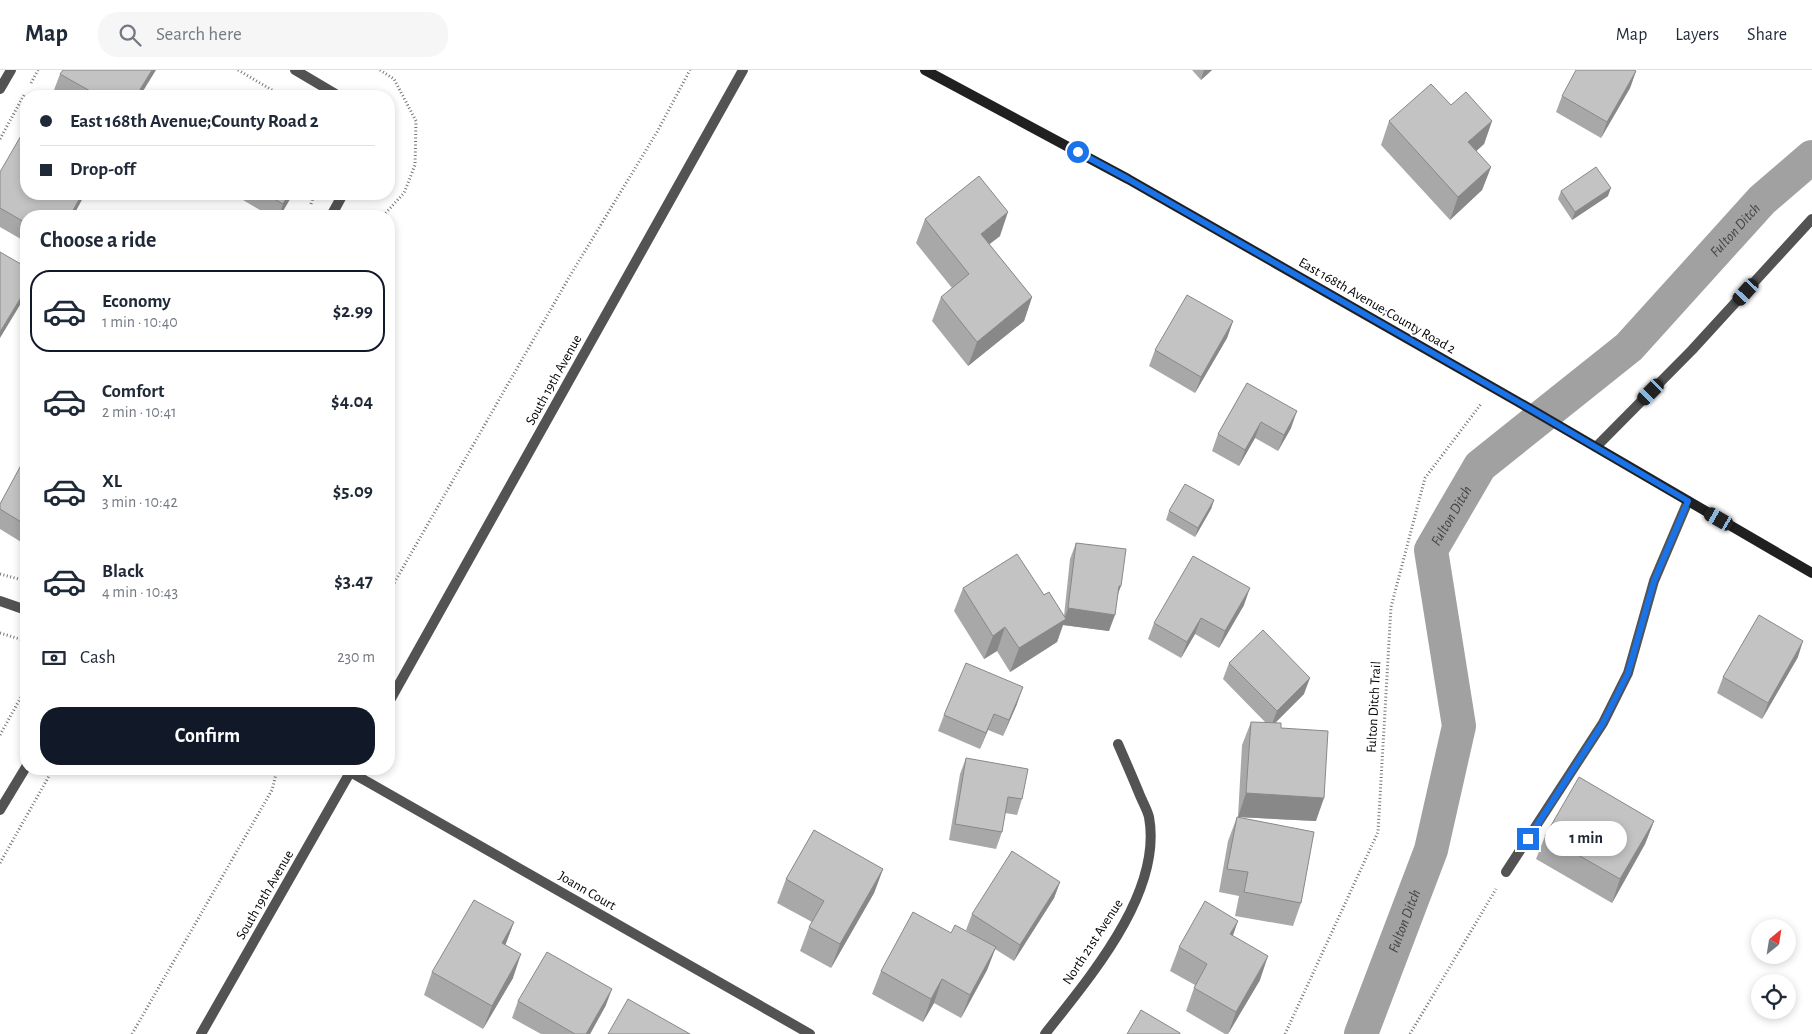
<!DOCTYPE html>
<meta charset="utf-8">
<style>
body{margin:0;font-family:"Alegreya Sans",sans-serif;background:#f6f6f7;color:#1f2937;height:100vh;display:flex;flex-direction:column;font-size:19px;white-space:nowrap}
*{box-sizing:border-box;margin:0}
p{font-size:16px;color:#747a83}
.icon{flex:none;width:28px;height:28px;fill:none;stroke:currentColor;stroke-width:2;stroke-linecap:round;stroke-linejoin:round}
.map{position:relative;flex:1;overflow:hidden}
.panel{position:absolute;left:20px;top:140px;width:375px;height:565px;display:flex;flex-direction:column;background:#fff;border-radius:20px;box-shadow:0 2px 8px #0003}
.panel>*{flex:none}
.hud{position:absolute;left:20px;top:20px;width:375px;height:110px;border-radius:20px;box-shadow:0 2px 8px #0003;display:grid;align-content:center;height:110px;padding:0 20px;background:#fff}
.needle{width:32px;rotate:30deg}
.tools{position:absolute;left:1751px;top:849px;display:grid;gap:10px}
.tools a{display:grid;place-items:center;width:45px;height:45px;border-radius:50%;background:#fff;box-shadow:0 2px 8px #0003;font-size:25px}
.end{position:absolute;width:22px;height:22px;margin:-11px;border:6px solid #1a73e8;background:#fff;box-shadow:0 0 0 2px #fff}
.from{border-radius:50%}
.bubble{position:absolute;height:35px;border-radius:18px;background:#fff;box-shadow:0 2px 8px #0003;font-size:16px;font-weight:600;line-height:35px;text-align:center}
.car{position:absolute;width:15px;height:30px;margin:-15px -8px;border-radius:6px;box-shadow:0 0 4px 1px #0007;background:linear-gradient(#222 24%,#8ab4d8 0 40%,#222 0 76%,#8ab4d8 0 86%,#222 0)}
.hud b{display:flex;align-items:center;gap:18px;height:48px;font-size:19px}
.hud b+b{border-top:1px solid #e0e1e3}
.hud i{width:12px;height:12px;background:#1f2937}
ul{padding:0;list-style:none}
li{display:flex;align-items:center;gap:15px;height:82px;margin:0 10px 8px;padding:0 10px;border:2px solid transparent;border-radius:20px}
li div{flex:1}
li b{display:block;font-size:19px}
li em{font-style:normal;font-weight:600}
li.active{border-color:#111827}
li>.icon{width:45px;height:45px;stroke-width:1.5}
h2{padding:0 20px;font-size:22px;line-height:60px}
.pay{display:flex;align-items:center;gap:12px;height:55px;padding:0 20px;font-size:19px}
.pay p{margin-inline-start:auto}
.primary-button{display:flex;gap:10px;margin-top:auto;padding:10px 20px}
.primary-button a{flex:1;height:58px;border-radius:20px;background:#111827;color:#fff;font-size:20px;font-weight:600;line-height:58px;text-align:center}
header{display:flex;align-items:center;gap:30px;box-sizing:border-box;height:70px;padding:0 25px;background:#fff;border-bottom:1px solid #e0e1e3}
header strong{font-size:24px}
nav{display:flex;gap:28px;margin-inline-start:auto;font-size:18px}
.search{width:350px;height:45px;background:#f6f6f7;display:flex;align-items:center;gap:12px;box-sizing:border-box;padding:0 18px;border-radius:20px;color:#747a83;font-size:19px}
.map>svg:first-child{display:block}
.lines{fill:none;stroke-linecap:round;stroke-linejoin:round}
.canal{stroke:#a1a1a1;stroke-width:34}
.path{stroke:#757575;stroke-width:3;stroke-dasharray:1 2.5;stroke-linecap:butt}
.service{stroke:#535353;stroke-width:10}
.minor{stroke:#535353;stroke-width:10}
.secondary{stroke:#202020;stroke-width:10}
.wall{fill:#a8a8a8}
.shaded-wall{fill:#888}
.building{fill:#c3c3c3;stroke:#888}
.route{stroke:#1a73e8;stroke-width:6}
.labels{text-anchor:middle;dominant-baseline:central;stroke-width:4;stroke-linejoin:round;paint-order:stroke}
.street-label{font-size:14px;fill:#000;stroke:#fff}
.water-label{font-size:15px;font-style:italic;fill:#424242;stroke:#fff}
</style>
<header>
<strong>Map</strong>
<div class="search"><svg class="icon" aria-label="search" viewBox="0 0 24 24"><circle cx="10" cy="10" r="6"/><path d="M15 15l6 6"/></svg>Search here</div>
<nav><a>Map</a><a>Layers</a><a>Share</a></nav>
</header>
<div class="map">
<svg width="1812" height="964" viewBox="0 0 1812 964">
<rect width="100%" height="100%" fill="#fff"/>
<g class="lines">
<!-- canal -->
<path class="canal" id="s1" d="M1361 964 1431 780 1459 656 1431 480 1480 396 1629 277 1762 130 1812 87"/>
<!-- path -->
<g class="path">
<polyline points="238,0 282,26"/>
<polyline points="380,0 394,9 416,51 415,95 404,123 383,146"/>
<polyline points="31,13 38,0"/>
<polyline points="0,69 24,25"/>
<polyline points="311,134 314,124"/>
<polyline points="0,504 26,511"/>
<polyline points="389,522 571,204 657,62 690,0"/>
<polyline points="0,563 26,571"/>
<polyline points="0,665 26,618"/>
<polyline points="0,793 53,699"/>
<polyline points="132,964 272,720 276,704 271,699"/>
<polyline points="1285,964 1378,762 1391,537 1425,408 1481,334"/>
<polyline points="1410,964 1496,819"/>
</g>
<!-- service -->
<g class="service">
<polyline points="1596,377 1692,280 1812,149"/>
<polyline points="1506,802 1603,653 1628,603 1654,511 1688,431"/>
</g>
<!-- minor -->
<g class="minor">
<polyline points="295,0 339,26"/>
<polyline points="0,19 11,0"/>
<polyline points="331,146 343,124"/>
<polyline points="0,531 26,540"/>
<polyline points="389,632 743,0"/>
<polyline points="345,699 810,964"/>
<polyline points="0,740 26,697"/>
<polyline points="201,964 352,699"/>
<path d="M1045 964C1089 908 1163 823 1149 747 1147 739 1142 731 1139 723 1132 706 1125 690 1118 674"/>
</g>
<!-- secondary -->
<polyline class="secondary" points="925,0 1128,109 1520,333 1812,503"/>
</g>
<!-- wall -->
<g class="wall">
<polygon points="1192,0 1212,0 1201,10"/>
<polygon points="1636,1 1630,18 1601,68 1556,42 1562,26"/>
<polygon points="60,4 140,26 65,26 54,20"/>
<polygon points="1451,35 1492,51 1484,74 1476,81 1491,97 1482,120 1450,150 1381,75 1389,51"/>
<polygon points="0,102 26,124 85,124 73,146 26,146 26,172 0,157"/>
<polygon points="1561,121 1608,126 1572,150 1558,129"/>
<polygon points="233,124 293,124 280,146 270,146"/>
<polygon points="925,149 1000,166 989,174 1032,227 1024,251 968,296 932,251 941,227 952,218 916,173"/>
<polygon points="1233,251 1227,268 1195,323 1149,296 1155,280"/>
<polygon points="1247,313 1291,358 1278,381 1255,368 1239,396 1212,381 1218,364"/>
<polygon points="26,386 26,475 0,459 0,434"/>
<polygon points="1214,430 1211,439 1195,467 1166,450 1169,441"/>
<polygon points="1076,473 1117,527 1109,561 1063,555 1057,572 1010,602 997,581 984,589 954,541 963,518 1044,525 1064,546 1070,489"/>
<polygon points="1244,535 1219,578 1195,564 1181,588 1148,569 1154,553"/>
<polygon points="1798,587 1762,649 1717,623 1723,607"/>
<polygon points="1229,593 1304,624 1275,653 1281,658 1316,751 1238,747 1242,675 1251,652 1266,653 1223,609"/>
<polygon points="1017,634 1003,666 988,660 980,679 938,661 944,645"/>
<polygon points="966,688 1022,729 1017,745 1005,743 1002,762 996,779 949,770 960,704"/>
<polygon points="1237,747 1301,833 1293,856 1235,846 1239,826 1219,822 1228,771"/>
<polygon points="1654,751 1645,774 1612,833 1536,789 1545,766"/>
<polygon points="883,799 874,823 831,898 800,881 809,857 812,852 777,833 786,809"/>
<polygon points="1060,812 1054,828 1014,891 995,879 987,900 961,948 934,933 923,952 872,924 881,901 951,863 972,864 966,860 972,844"/>
<polygon points="514,852 505,875 513,908 483,959 424,925 432,902"/>
<polygon points="1233,866 1260,910 1228,964 1225,964 1186,941 1195,915 1170,901 1179,877"/>
<polygon points="518,931 606,935 590,964 541,964 512,948"/>
</g>
<!-- shaded-wall -->
<g class="shaded-wall">
<polygon points="152,0 156,0 140,26 136,26"/>
<polygon points="1204,0 1212,0 1201,10"/>
<polygon points="1636,1 1630,18 1601,68 1607,52"/>
<polygon points="1492,51 1484,74 1460,96 1468,72"/>
<polygon points="1491,97 1482,120 1450,150 1458,127"/>
<polygon points="1611,118 1608,126 1572,150 1575,142"/>
<polygon points="82,124 85,124 73,146 70,146"/>
<polygon points="289,124 293,124 280,146 279,146 283,134"/>
<polygon points="1008,142 1000,166 972,188 981,164"/>
<polygon points="26,219 26,225 0,268 0,262"/>
<polygon points="1032,227 1024,251 968,296 977,272"/>
<polygon points="1233,251 1227,268 1195,323 1201,307"/>
<polygon points="1297,341 1291,358 1278,381 1284,365"/>
<polygon points="1261,352 1255,368 1239,396 1245,380"/>
<polygon points="1214,430 1211,439 1195,467 1198,458"/>
<polygon points="1119,516 1121,516 1115,532"/>
<polygon points="1250,518 1244,535 1219,578 1225,561"/>
<polygon points="1068,538 1115,545 1109,561 1063,555 1057,572 1010,602 1019,578 1064,550"/>
<polygon points="1201,548 1195,564 1181,588 1187,572"/>
<polygon points="1005,557 997,581 984,589 993,566"/>
<polygon points="1803,571 1798,587 1762,649 1768,633"/>
<polygon points="1310,608 1304,624 1271,657 1277,641"/>
<polygon points="1023,617 1017,634 1003,666 1009,650"/>
<polygon points="994,644 988,660 980,679 986,663"/>
<polygon points="1246,723 1324,728 1316,751 1238,747"/>
<polygon points="1654,751 1645,774 1612,833 1620,809"/>
<polygon points="883,799 874,823 831,898 840,874"/>
<polygon points="1060,812 1054,828 1014,891 1020,875"/>
<polygon points="1238,851 1230,874 1230,864"/>
<polygon points="514,852 505,876 502,873"/>
<polygon points="996,877 987,900 961,948 970,925"/>
<polygon points="521,884 513,908 483,959 492,936"/>
<polygon points="1268,886 1260,910 1228,964 1236,942"/>
<polygon points="942,909 934,933 923,952 931,929"/>
<polygon points="612,919 606,935 590,964 586,964"/>
</g>
<!-- building -->
<g class="building">
<polygon points="63,0 152,0 136,26 99,26 60,4"/>
<polygon points="1576,0 1634,0 1636,1 1607,52 1562,26"/>
<polygon points="1431,14 1451,35 1466,22 1492,51 1468,72 1491,97 1458,127 1389,51"/>
<polygon points="26,57 26,124 82,124 70,146 26,146 26,153 0,138 0,102"/>
<polygon points="1596,97 1611,118 1575,142 1561,121"/>
<polygon points="979,106 1008,142 981,164 1032,227 977,272 941,227 969,204 925,149"/>
<polygon points="266,124 289,124 283,134"/>
<polygon points="178,143 184,146 176,146"/>
<polygon points="0,182 26,197 26,219 0,262"/>
<polygon points="1187,225 1233,251 1201,307 1155,280"/>
<polygon points="1247,313 1297,341 1284,365 1261,352 1245,380 1218,364"/>
<polygon points="26,386 26,455 0,439 0,434"/>
<polygon points="1185,414 1214,430 1198,458 1169,441"/>
<polygon points="1076,473 1126,479 1121,516 1119,516 1115,545 1068,538"/>
<polygon points="1017,484 1044,525 1049,522 1066,549 1019,578 1005,557 993,566 963,518"/>
<polygon points="1193,486 1250,518 1225,561 1201,548 1187,572 1154,553"/>
<polygon points="1759,545 1803,571 1768,633 1723,607"/>
<polygon points="1263,560 1310,608 1277,641 1229,593"/>
<polygon points="966,593 1023,617 1009,650 994,644 986,663 944,645"/>
<polygon points="1251,652 1281,653 1281,658 1328,661 1324,728 1246,723"/>
<polygon points="966,688 1028,699 1022,729 1008,727 1002,762 955,754"/>
<polygon points="1579,707 1654,751 1620,809 1545,766"/>
<polygon points="1237,747 1314,762 1301,833 1244,822 1248,802 1227,799"/>
<polygon points="814,760 883,799 840,874 809,857 824,831 786,809"/>
<polygon points="1012,781 1060,812 1020,875 972,844"/>
<polygon points="474,830 514,852 502,873 521,884 492,936 432,902"/>
<polygon points="1205,831 1238,851 1230,864 1268,886 1236,942 1194,918 1207,894 1179,877"/>
<polygon points="913,842 951,863 955,855 996,877 970,925 942,909 931,929 881,901"/>
<polygon points="547,882 612,919 586,964 575,964 518,931"/>
<polygon points="628,929 690,964 608,964"/>
<polygon points="1141,940 1180,963 1180,964 1127,964"/>
</g>
<g class="lines">
<!-- route -->
<polyline class="route" points="1078,82 1128,109 1520,333 1688,431 1654,511 1628,603 1603,653 1528,769"/>
</g>
<g class="labels">
<!-- street labels -->
<g class="street-label">
<text transform="translate(1377 236) rotate(30)">East 168th Avenue;County Road 2</text>
<text transform="translate(554 310) rotate(-61)">South 19th Avenue</text>
<text transform="translate(1374 637) rotate(-87)">Fulton Ditch Trail</text>
<text transform="translate(587 821) rotate(30)">Joann Court</text>
<text transform="translate(265 825) rotate(-60)">South 19th Avenue</text>
<text transform="translate(1093 872) rotate(-57)">North 21st Avenue</text>
</g>
<!-- water labels -->
<g class="water-label">
<text stroke="none"><textPath href="#s1" startOffset="948">Fulton Ditch</textPath></text>
<text stroke="none"><textPath href="#s1" startOffset="542">Fulton Ditch</textPath></text>
<text stroke="none"><textPath href="#s1" startOffset="121">Fulton Ditch</textPath></text>
</g>
</g>
</svg>
<div class="tools">
<a><svg class="needle" viewBox="-14 -14 28 28"><path d="M0-13l5 13h-10z" fill="#e53935"/><path d="M0 13l5-13h-10z" fill="#747a83"/></svg></a>
<a><svg class="icon" aria-label="locate" viewBox="0 0 24 24"><circle cx="12" cy="12" r="6"/><path d="M12 2v4M12 18v4M2 12h4M18 12h4"/></svg></a>
</div>
<i class="end from" style="left:1078px;top:82px"></i>
<i class="end" style="left:1528px;top:769px"></i>
<div class="bubble" style="left:1545px;top:751px;width:82px">1 min</div>
<i class="car" style="left:1746px;top:222px;rotate:222deg"></i>
<i class="car" style="left:1651px;top:322px;rotate:225deg"></i>
<i class="car" style="left:1719px;top:449px;rotate:300deg"></i>
<div class="hud">
<b><i class="from"></i>East 168th Avenue;County Road 2</b>
<b><i></i>Drop-off</b>
</div>
<section class="panel">
<h2>Choose a ride</h2>
<ul>
<li class="active"><svg class="icon" aria-label="car" viewBox="0 0 24 24"><path d="M5 17H2v-5l4-1 3-4h7l3 4 3 1v5h-3M9 17h6M6 11h13"/><circle cx="7" cy="17" r="2"/><circle cx="17" cy="17" r="2"/></svg><div><b>Economy</b><p>1 min · 10:40</p></div><em>$2.99</em></li>
<li><svg class="icon" aria-label="car" viewBox="0 0 24 24"><path d="M5 17H2v-5l4-1 3-4h7l3 4 3 1v5h-3M9 17h6M6 11h13"/><circle cx="7" cy="17" r="2"/><circle cx="17" cy="17" r="2"/></svg><div><b>Comfort</b><p>2 min · 10:41</p></div><em>$4.04</em></li>
<li><svg class="icon" aria-label="car" viewBox="0 0 24 24"><path d="M5 17H2v-5l4-1 3-4h7l3 4 3 1v5h-3M9 17h6M6 11h13"/><circle cx="7" cy="17" r="2"/><circle cx="17" cy="17" r="2"/></svg><div><b>XL</b><p>3 min · 10:42</p></div><em>$5.09</em></li>
<li><svg class="icon" aria-label="car" viewBox="0 0 24 24"><path d="M5 17H2v-5l4-1 3-4h7l3 4 3 1v5h-3M9 17h6M6 11h13"/><circle cx="7" cy="17" r="2"/><circle cx="17" cy="17" r="2"/></svg><div><b>Black</b><p>4 min · 10:43</p></div><em>$3.47</em></li>
</ul>
<div class="pay"><svg class="icon" aria-label="cash" viewBox="0 0 24 24"><path d="M3 7h18v10H3z"/><circle cx="12" cy="12" r="2"/></svg>Cash<p>230 m</p></div>
<div class="primary-button"><a>Confirm</a></div>
</section>
</div>
